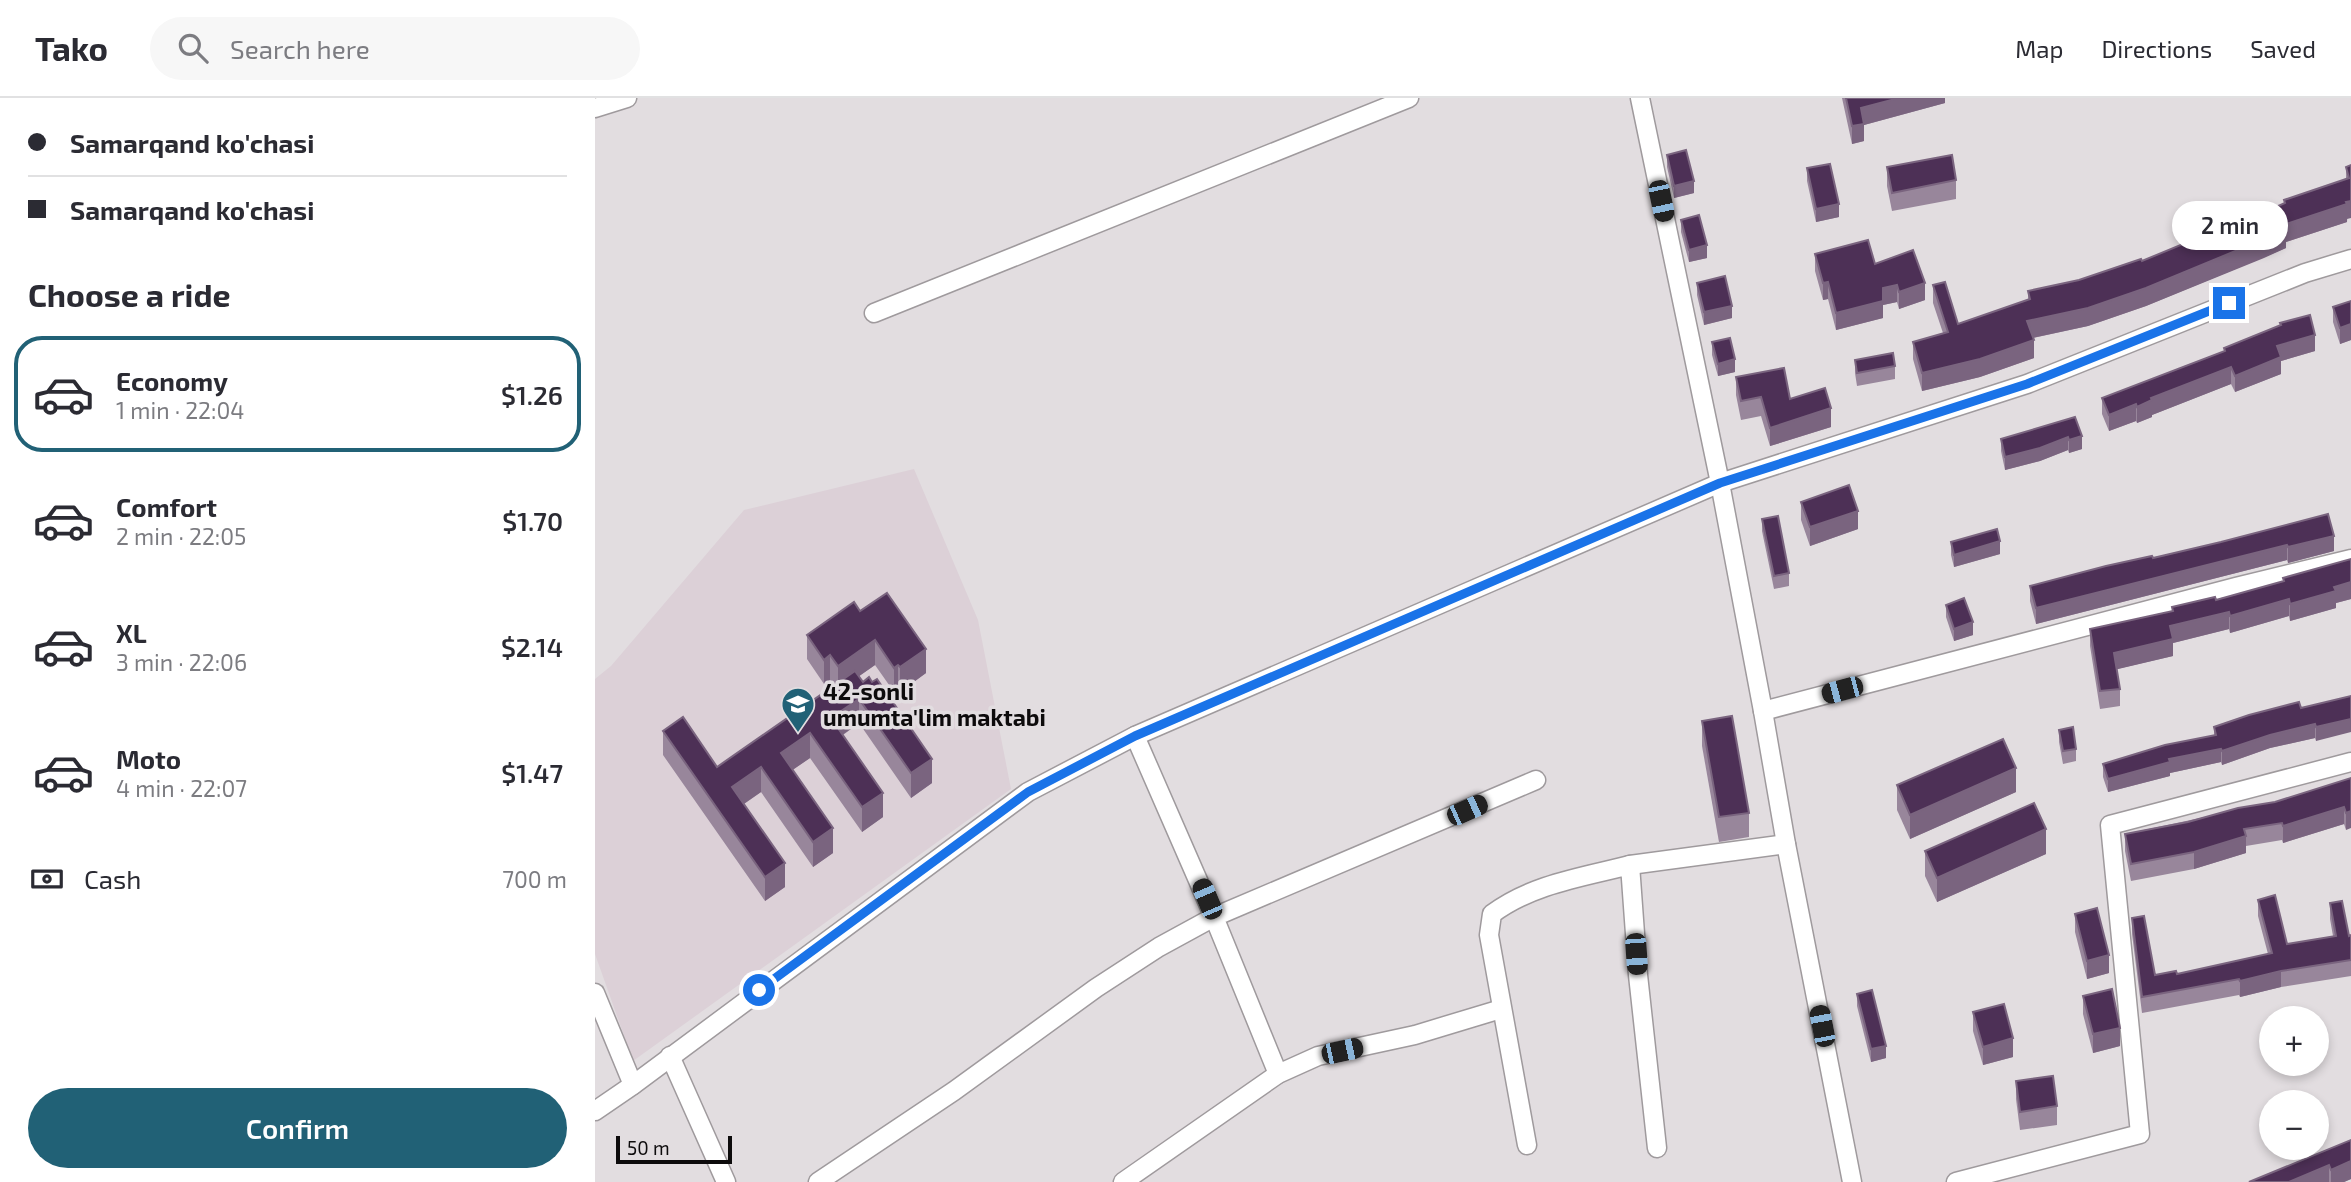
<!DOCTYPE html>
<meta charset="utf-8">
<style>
body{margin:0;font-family:"Exo 2",sans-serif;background:#f7f7f7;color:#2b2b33;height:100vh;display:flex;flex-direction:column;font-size:26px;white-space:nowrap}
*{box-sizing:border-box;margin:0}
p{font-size:23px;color:#7c7c81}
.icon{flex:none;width:38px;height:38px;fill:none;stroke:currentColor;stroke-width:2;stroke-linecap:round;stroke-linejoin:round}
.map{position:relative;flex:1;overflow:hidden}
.panel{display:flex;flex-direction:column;background:#fff;width:595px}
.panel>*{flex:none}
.banner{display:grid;align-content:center;height:154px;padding:0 28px;background:#fff}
.fabs{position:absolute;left:1664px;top:908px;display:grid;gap:14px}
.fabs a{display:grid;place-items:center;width:70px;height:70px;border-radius:50%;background:#fff;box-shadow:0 4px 10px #0003;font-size:35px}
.scale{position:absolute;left:21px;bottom:18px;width:116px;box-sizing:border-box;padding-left:7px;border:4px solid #0d0b0c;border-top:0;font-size:19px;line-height:24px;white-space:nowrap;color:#0d0b0c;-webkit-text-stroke:5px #e2dde0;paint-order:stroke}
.end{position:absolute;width:32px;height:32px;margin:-16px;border:9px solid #1a73e8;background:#fff;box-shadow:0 0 0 4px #fff}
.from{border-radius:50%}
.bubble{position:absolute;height:49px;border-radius:24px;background:#fff;box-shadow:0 4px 10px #0003;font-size:23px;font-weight:600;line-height:49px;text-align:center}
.car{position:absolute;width:21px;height:42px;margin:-21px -10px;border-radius:9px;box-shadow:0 0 5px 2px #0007;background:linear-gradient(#222 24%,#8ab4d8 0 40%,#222 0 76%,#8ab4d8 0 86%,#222 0)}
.banner b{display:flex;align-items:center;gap:24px;height:66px;font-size:26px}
.banner b+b{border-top:2px solid #e1e1e2}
.banner i{width:18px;height:18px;background:#2b2b33}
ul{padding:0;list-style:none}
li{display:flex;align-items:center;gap:21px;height:116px;margin:0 14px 10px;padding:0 14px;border:4px solid transparent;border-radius:28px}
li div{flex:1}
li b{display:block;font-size:26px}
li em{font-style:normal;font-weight:600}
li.on{border-color:#216176}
li>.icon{width:63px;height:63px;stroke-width:1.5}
h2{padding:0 28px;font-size:32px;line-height:84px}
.pay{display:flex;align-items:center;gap:18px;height:77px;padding:0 28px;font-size:26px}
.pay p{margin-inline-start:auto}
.primary-button{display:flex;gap:14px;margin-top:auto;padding:14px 28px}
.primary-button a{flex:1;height:80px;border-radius:42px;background:#216176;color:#fff;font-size:28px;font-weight:600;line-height:80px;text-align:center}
header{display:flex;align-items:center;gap:42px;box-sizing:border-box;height:98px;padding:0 35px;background:#fff;border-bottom:2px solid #e1e1e2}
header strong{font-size:33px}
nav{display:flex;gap:38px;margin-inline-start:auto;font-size:24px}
.search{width:490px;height:63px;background:#f7f7f7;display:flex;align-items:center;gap:18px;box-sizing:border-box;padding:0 24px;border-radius:38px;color:#7c7c81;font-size:26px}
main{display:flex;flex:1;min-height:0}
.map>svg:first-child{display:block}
.built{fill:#dcd0d7}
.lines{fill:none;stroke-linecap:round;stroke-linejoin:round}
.minor-casing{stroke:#9f9a9d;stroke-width:21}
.minor{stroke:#fff;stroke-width:18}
.wall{fill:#98869b}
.shaded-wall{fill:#7a647f}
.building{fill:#4d3056;stroke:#7a647f;stroke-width:2}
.route{stroke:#1a73e8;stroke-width:9}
.labels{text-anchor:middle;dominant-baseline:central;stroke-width:7;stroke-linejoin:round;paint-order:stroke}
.poi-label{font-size:23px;font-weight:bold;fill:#0d0b0c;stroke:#e2dde0;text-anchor:start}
</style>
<header>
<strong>Tako</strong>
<div class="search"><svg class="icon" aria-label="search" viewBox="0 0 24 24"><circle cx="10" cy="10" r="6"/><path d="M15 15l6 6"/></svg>Search here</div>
<nav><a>Map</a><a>Directions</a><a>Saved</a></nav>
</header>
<main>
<section class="panel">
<div class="banner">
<b><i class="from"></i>Samarqand ko'chasi</b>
<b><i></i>Samarqand ko'chasi</b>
</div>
<h2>Choose a ride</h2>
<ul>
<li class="on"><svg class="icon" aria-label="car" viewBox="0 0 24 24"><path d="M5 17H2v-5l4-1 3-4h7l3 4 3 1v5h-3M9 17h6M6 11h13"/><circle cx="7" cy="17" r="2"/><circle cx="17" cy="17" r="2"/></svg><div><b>Economy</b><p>1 min · 22:04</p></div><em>$1.26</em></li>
<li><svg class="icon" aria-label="car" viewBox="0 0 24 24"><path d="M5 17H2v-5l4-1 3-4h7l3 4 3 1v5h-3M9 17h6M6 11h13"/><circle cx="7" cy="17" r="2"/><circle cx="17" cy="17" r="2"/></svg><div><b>Comfort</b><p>2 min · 22:05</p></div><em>$1.70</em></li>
<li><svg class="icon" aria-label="car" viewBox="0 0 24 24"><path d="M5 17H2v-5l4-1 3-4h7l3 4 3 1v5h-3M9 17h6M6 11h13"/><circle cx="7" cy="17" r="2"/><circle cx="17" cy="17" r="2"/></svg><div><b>XL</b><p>3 min · 22:06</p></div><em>$2.14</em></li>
<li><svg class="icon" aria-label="car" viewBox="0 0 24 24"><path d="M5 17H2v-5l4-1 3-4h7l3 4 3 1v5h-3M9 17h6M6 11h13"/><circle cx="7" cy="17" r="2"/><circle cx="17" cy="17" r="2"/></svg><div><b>Moto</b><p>4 min · 22:07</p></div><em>$1.47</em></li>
</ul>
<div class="pay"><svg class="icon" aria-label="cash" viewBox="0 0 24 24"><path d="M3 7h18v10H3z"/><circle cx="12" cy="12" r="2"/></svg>Cash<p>700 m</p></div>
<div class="primary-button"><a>Confirm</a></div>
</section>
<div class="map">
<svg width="1756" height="1084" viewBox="0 0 1756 1084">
<rect width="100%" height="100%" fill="#e2dde0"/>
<!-- built -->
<polygon class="built" points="319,371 383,522 416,691 38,963 0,856 0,581 16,568 149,412"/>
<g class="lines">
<defs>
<g id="minor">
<polyline points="1045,0 1125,385 1168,613 1191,746 1257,1084"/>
<polyline points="0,10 32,0"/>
<polyline points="279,215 814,0"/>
<polyline points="1168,613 1641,489 1756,461"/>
<polyline points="1035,767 1191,746"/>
<polyline points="0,895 38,987"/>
<polyline points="75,958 131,1084"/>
<polyline points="683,976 619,819 941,682"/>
<polyline points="0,1013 38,987 433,694 540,638 1125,385 1432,286 1710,175 1756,161"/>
<path d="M932 1047 894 837 897 816C937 786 988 779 1035 767L1043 877 1062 1050"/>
<polyline points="223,1084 359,993 501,890 564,849 619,819 540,638"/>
<polyline points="528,1084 683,976 723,958 820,937 906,911"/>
<polyline points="1361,1084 1545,1036 1515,727 1756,664"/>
</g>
</defs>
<!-- minor casing -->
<use href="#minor" class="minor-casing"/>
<!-- minor -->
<use href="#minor" class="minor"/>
</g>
<!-- wall -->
<g class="wall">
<polygon points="1247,0 1350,0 1350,5 1269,27 1269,43 1257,46"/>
<polygon points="1072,57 1099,95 1079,100 1072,69"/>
<polygon points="1756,67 1752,124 1691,144 1691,150 1551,208 1493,228 1438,240 1439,260 1385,279 1327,293 1318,261 1318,244 1348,235 1338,205 1338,187 1363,226 1433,202 1433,193 1484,182 1547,163 1659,119 1689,105 1689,102 1751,81 1751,69"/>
<polygon points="1292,69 1361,82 1361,101 1297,113 1292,88"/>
<polygon points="1212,70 1244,119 1221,124 1212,83"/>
<polygon points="1086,122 1112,160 1094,164 1086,134"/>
<polygon points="1220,156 1280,166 1330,202 1304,211 1302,204 1288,207 1288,220 1241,232 1233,201 1228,202 1220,173"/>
<polygon points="1102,185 1137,220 1109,227 1102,197"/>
<polygon points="1756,203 1756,242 1745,246 1738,224 1738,209"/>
<polygon points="1117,244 1140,274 1123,278 1117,257"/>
<polygon points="1629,250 1720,253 1686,263 1686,276 1640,294 1636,286 1557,317 1557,319 1542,325 1541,323 1514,333 1507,316 1507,300 1629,253"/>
<polygon points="1260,262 1300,268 1300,281 1262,288 1260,275"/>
<polygon points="1141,279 1195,301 1236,329 1175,348 1166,318 1146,322 1141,297"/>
<polygon points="1480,319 1487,351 1474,355 1473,352 1445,363 1410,372 1406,353 1406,341"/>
<polygon points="1206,404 1263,431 1215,448 1206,422"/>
<polygon points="1733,416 1739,453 1693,465 1692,462 1441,526 1435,503 1435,488 1626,444"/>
<polygon points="1167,421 1194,475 1194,488 1179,491 1167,433"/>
<polygon points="1356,444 1405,456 1359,469 1356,457"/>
<polygon points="1756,461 1756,501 1741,505 1741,510 1695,523 1694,518 1635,535 1634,531 1578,545 1578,558 1522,571 1525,591 1525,608 1505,611 1495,548 1495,531 1577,513 1577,509 1621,502 1688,483 1688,480"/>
<polygon points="1351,507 1378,537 1359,543 1351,519"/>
<polygon points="265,513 331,575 305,594 303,591 299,594 280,567 264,578 337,685 316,700 264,625 248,637 288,719 267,734 215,660 197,672 238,755 218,769 166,694 149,706 190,789 170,803 68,657 68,633 122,669 240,588 235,582 229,586 212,561 212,537"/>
<polygon points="1756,598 1721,643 1720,640 1675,650 1627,667 1626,664 1575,675 1575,678 1513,694 1508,679 1508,666 1619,638 1619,629 1706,610"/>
<polygon points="1107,623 1154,715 1154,739 1124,744 1107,648"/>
<polygon points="1464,632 1481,651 1481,663 1468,666 1464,644"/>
<polygon points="1756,680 1751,732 1749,726 1688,745 1687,742 1651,748 1651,755 1599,771 1536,783 1530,753 1530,736 1680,704"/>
<polygon points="1302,687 1421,694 1315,741 1302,712"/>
<polygon points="1330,753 1451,756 1342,804 1330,778"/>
<polygon points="1663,802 1692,846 1738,838 1735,821 1735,805 1754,838 1756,837 1756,878 1686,889 1645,899 1644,897 1547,915 1537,836 1537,820 1560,877 1582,876 1673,856 1663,818"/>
<polygon points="1480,816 1514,875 1492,881 1480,834"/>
<polygon points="1262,896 1291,960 1276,964 1262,908"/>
<polygon points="1488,898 1525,948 1498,955 1488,916"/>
<polygon points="1378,914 1418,959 1388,967 1378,933"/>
<polygon points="1421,983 1462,1008 1462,1027 1425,1032 1421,1001"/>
<polygon points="1756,1042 1756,1081 1749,1084 1654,1084"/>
</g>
<!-- shaded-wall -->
<g class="shaded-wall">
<polygon points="1304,0 1350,0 1350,5 1269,27 1269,43 1257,46 1257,28 1266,10"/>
<polygon points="1099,83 1099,95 1079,100 1079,88"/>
<polygon points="1756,103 1756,120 1752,121 1752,124 1691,144 1691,150 1669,160 1551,208 1493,228 1432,241 1432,223 1688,127"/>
<polygon points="1244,106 1244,119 1221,124 1221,111"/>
<polygon points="1112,147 1112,160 1094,164 1094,152"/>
<polygon points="1233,184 1233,201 1228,202 1228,185"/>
<polygon points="1330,185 1330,202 1304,211 1304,194"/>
<polygon points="1302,187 1302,204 1288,207 1288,220 1241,232 1241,215 1288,190"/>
<polygon points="1137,208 1137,220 1109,227 1109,214"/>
<polygon points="1756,226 1756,242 1745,246 1745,230"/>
<polygon points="1720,237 1720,253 1686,263 1686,276 1640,294 1640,278 1682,248"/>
<polygon points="1439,242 1439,260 1385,279 1327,293 1327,275"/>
<polygon points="1140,261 1140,274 1123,278 1123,266"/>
<polygon points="1636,269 1636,286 1557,317 1557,319 1542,325 1542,309 1556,300"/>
<polygon points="1541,306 1541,323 1514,333 1514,317"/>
<polygon points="1236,310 1236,329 1175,348 1175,330"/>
<polygon points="1487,338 1487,351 1474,355 1474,342"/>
<polygon points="1473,339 1473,352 1445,363 1410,372 1410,359"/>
<polygon points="1263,413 1263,431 1215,448 1215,429"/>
<polygon points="1739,438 1739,453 1693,465 1693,449"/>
<polygon points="1405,443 1405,456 1359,469 1359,457"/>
<polygon points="1692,447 1692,462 1441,526 1441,510"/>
<polygon points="1756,484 1756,501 1741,505 1741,510 1695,523 1695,506 1739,489"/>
<polygon points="1694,501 1694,518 1635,535 1635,518"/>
<polygon points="1634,514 1634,531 1578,545 1578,558 1519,572 1519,555 1575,528"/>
<polygon points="1378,524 1378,537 1359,543 1359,531"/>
<polygon points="280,542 280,567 243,593 243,568"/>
<polygon points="331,551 331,575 305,594 305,569"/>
<polygon points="235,557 235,582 229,586 229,562"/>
<polygon points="303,567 303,591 299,594 299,570"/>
<polygon points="264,601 264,625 236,645 236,620"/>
<polygon points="1756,621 1756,634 1721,643 1721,629"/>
<polygon points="1720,626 1720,640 1675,650 1627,667 1627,653 1675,637"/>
<polygon points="215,635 215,660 186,680 186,655"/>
<polygon points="1626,651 1626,664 1575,675 1575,678 1513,694 1513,681 1574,661"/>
<polygon points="337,661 337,685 316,700 316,675"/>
<polygon points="166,669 166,694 137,714 137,689"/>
<polygon points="1421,670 1421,694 1315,741 1315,717"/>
<polygon points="288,695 288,719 267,734 267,709"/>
<polygon points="1749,709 1749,726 1688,745 1688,728"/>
<polygon points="1756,713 1756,730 1751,732 1751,715"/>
<polygon points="238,730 238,755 218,769 218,744"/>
<polygon points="1451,731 1451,756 1342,804 1342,780"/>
<polygon points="1651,738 1651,755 1599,771 1599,754"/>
<polygon points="190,765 190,789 170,803 170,779"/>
<polygon points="1514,857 1514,875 1492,881 1492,863"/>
<polygon points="1686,873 1686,889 1645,899 1645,883"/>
<polygon points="1525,930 1525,948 1498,955 1498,936"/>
<polygon points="1418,940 1418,959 1388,967 1388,949"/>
<polygon points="1291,948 1291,960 1276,964 1276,951"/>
<polygon points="1756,1063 1756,1081 1749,1084 1736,1084 1736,1072"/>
<polygon points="1734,1067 1734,1084 1694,1084"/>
</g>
<!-- building -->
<g class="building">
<polygon points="1251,0 1304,0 1266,10 1269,26 1257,28"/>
<polygon points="1091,52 1099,83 1079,88 1072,57"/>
<polygon points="1357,57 1361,82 1297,95 1292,69"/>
<polygon points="1235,66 1244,106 1221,111 1212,70"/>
<polygon points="1756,67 1756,103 1751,104 1752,106 1688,127 1691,132 1551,190 1493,210 1432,223 1439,242 1385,261 1327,275 1318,244 1353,234 1338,187 1350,184 1363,226 1435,201 1433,193 1484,182 1546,161 1547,163 1658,117 1659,119 1690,105 1689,102 1754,80 1751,69"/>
<polygon points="1104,117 1112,147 1094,152 1086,122"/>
<polygon points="1273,142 1280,166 1318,152 1330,185 1304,194 1302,187 1288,190 1288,203 1241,215 1233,184 1228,185 1220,156"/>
<polygon points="1130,178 1137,208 1109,214 1102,185"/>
<polygon points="1756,203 1756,226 1745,230 1738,209"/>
<polygon points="1715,217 1720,237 1682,248 1686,259 1640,278 1636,269 1556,300 1557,302 1542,309 1541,306 1514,317 1507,300 1630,253 1629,250 1686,227 1685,225"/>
<polygon points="1135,240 1140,261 1123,266 1117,244"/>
<polygon points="1298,255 1300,268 1262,275 1260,262"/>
<polygon points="1189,270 1195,301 1230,290 1236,310 1175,330 1166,299 1146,303 1141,279"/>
<polygon points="1480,319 1487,338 1474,342 1473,339 1445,350 1410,359 1406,341"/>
<polygon points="1254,387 1263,413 1215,429 1206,404"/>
<polygon points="1733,416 1739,438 1693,449 1692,447 1441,510 1435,488 1511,468 1557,458 1558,460 1626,444"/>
<polygon points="1183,418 1194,475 1179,478 1167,421"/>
<polygon points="1402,431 1405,443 1359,457 1356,444"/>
<polygon points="1756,461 1756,484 1739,489 1741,493 1695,506 1694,501 1635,518 1634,514 1575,528 1578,541 1519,555 1525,591 1505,593 1495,531 1578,513 1577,509 1620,499 1621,502 1689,483 1688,480"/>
<polygon points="292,495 331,551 305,569 303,567 299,570 280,542 243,568 235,557 229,562 212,537 259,504 265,513"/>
<polygon points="1369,500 1378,524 1359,531 1351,507"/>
<polygon points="260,573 268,584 274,579 277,584 282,581 337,661 316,675 264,601 236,620 288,695 267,709 215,635 186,655 238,730 218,744 166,669 137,689 190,765 170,779 68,633 88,619 122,669"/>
<polygon points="1756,598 1756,621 1721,629 1720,626 1675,637 1627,653 1626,651 1574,661 1575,664 1513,681 1508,666 1570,647 1621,637 1619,629 1654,617 1704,604 1706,610"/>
<polygon points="1137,618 1154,715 1124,719 1107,623"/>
<polygon points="1478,629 1481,651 1468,653 1464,632"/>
<polygon points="1408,641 1421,670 1315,717 1302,687"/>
<polygon points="1756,680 1756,713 1751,715 1749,709 1688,728 1687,725 1649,731 1651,738 1599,754 1536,766 1530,736 1593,724 1643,710 1680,704"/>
<polygon points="1439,705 1451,731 1342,780 1330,753"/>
<polygon points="1680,797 1692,846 1741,838 1735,805 1747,803 1754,838 1756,837 1756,862 1686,873 1645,883 1644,881 1547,899 1537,820 1549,818 1560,877 1581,873 1582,876 1677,855 1663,802"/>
<polygon points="1502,810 1514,857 1492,863 1480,816"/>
<polygon points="1517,891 1525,930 1498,936 1488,898"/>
<polygon points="1277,892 1291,948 1276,951 1262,896"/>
<polygon points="1409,906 1418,940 1388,949 1378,914"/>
<polygon points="1458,978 1462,1008 1425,1014 1421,983"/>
<polygon points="1756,1042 1756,1063 1736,1072 1734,1067 1694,1084 1654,1084"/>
</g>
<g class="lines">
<!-- route -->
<polyline class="route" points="164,892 433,694 540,638 1125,385 1432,286 1634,205"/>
</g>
<!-- icons -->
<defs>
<symbol id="school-pin" viewBox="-11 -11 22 30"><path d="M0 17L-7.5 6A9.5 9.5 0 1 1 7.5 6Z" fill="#216176" stroke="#e2dde0"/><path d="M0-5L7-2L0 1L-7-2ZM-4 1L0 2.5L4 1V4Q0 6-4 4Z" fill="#fff"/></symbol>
</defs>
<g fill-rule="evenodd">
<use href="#school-pin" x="184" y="587" width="38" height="52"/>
</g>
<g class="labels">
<!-- poi labels -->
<g class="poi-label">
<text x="228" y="593">42-sonli<tspan x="228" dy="26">umumta'lim maktabi</tspan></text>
</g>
</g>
</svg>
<div class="fabs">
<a>+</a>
<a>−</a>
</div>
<div class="scale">50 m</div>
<i class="end from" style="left:164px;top:892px"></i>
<i class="end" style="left:1634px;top:205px"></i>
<div class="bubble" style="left:1577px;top:103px;width:116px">2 min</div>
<i class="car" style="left:1066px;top:103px;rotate:168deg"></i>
<i class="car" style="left:1247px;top:592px;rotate:255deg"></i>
<i class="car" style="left:872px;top:712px;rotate:66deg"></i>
<i class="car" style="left:612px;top:801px;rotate:337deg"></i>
<i class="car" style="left:1041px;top:856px;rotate:176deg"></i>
<i class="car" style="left:1227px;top:928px;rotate:349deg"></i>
<i class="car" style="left:747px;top:953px;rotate:78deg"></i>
</div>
</main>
